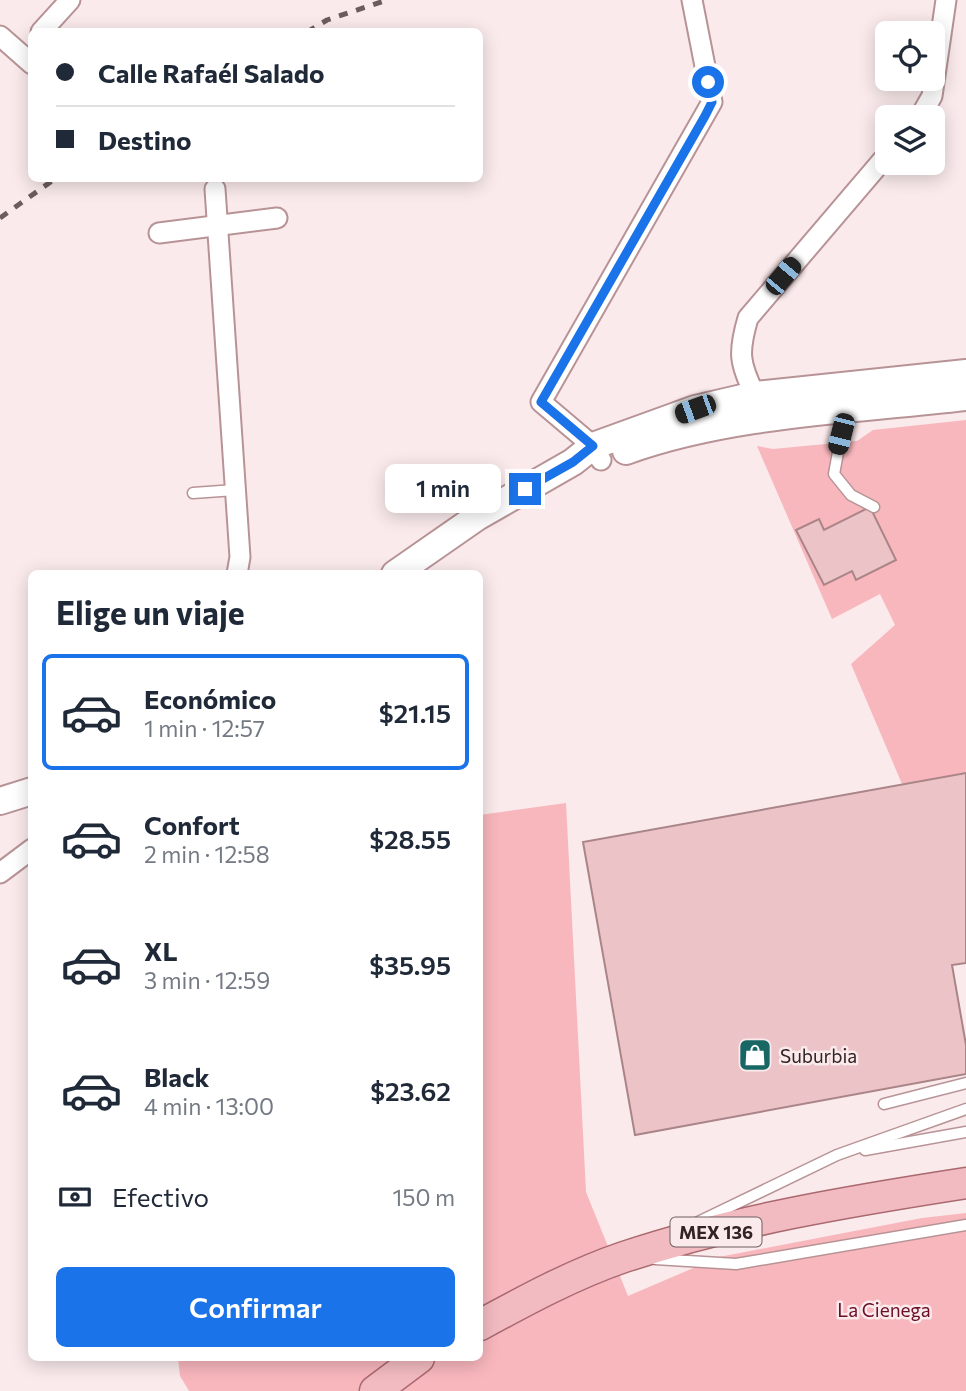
<!DOCTYPE html>
<html lang="es">
<meta charset="utf-8">
<style>
body{margin:0;font-family:Commissioner,sans-serif;background:#f2f2f3;color:#1f2937;height:100vh;display:flex;flex-direction:column;font-size:26px;white-space:nowrap}
*{box-sizing:border-box;margin:0}
p{font-size:23px;color:#747a83}
.icon{flex:none;width:38px;height:38px;fill:none;stroke:currentColor;stroke-width:2;stroke-linecap:round;stroke-linejoin:round}
.map{position:relative;flex:1;overflow:hidden}
.panel{position:absolute;left:28px;top:570px;width:455px;height:791px;display:flex;flex-direction:column;background:#fff;border-radius:10px;box-shadow:0 4px 18px #0003}
.panel>*{flex:none}
.hud{position:absolute;left:28px;top:28px;width:455px;height:154px;border-radius:10px;box-shadow:0 4px 18px #0003;display:grid;align-content:center;height:154px;padding:0 28px;background:#fff}
.controls{position:absolute;left:875px;top:21px;display:grid;gap:14px}
.controls a{display:grid;place-items:center;width:70px;height:70px;border-radius:10px;background:#fff;box-shadow:0 4px 18px #0003;font-size:35px}
.end{position:absolute;width:32px;height:32px;margin:-16px;border:9px solid #1a73e8;background:#fff;box-shadow:0 0 0 4px #fff}
.from{border-radius:50%}
.bubble{position:absolute;height:49px;border-radius:10px;background:#fff;box-shadow:0 4px 18px #0003;font-size:23px;font-weight:600;line-height:49px;text-align:center}
.car{position:absolute;width:21px;height:42px;margin:-21px -10px;border-radius:9px;box-shadow:0 0 5px 2px #0007;background:linear-gradient(#222 24%,#8ab4d8 0 40%,#222 0 76%,#8ab4d8 0 86%,#222 0)}
.hud b{display:flex;align-items:center;gap:24px;height:66px;font-size:26px}
.hud b+b{border-top:2px solid #e0e1e3}
.hud i{width:18px;height:18px;background:#1f2937}
ul{padding:0;list-style:none}
li{display:flex;align-items:center;gap:21px;height:116px;margin:0 14px 10px;padding:0 14px;border:4px solid transparent;border-radius:10px}
li div{flex:1}
li b{display:block;font-size:26px}
li em{font-style:normal;font-weight:600}
li.active{border-color:#1a73e8}
li>.icon{width:63px;height:63px;stroke-width:1.5}
h2{padding:0 28px;font-size:32px;line-height:84px}
.pay{display:flex;align-items:center;gap:18px;height:77px;padding:0 28px;font-size:26px}
.pay p{margin-inline-start:auto}
.primary-button{display:flex;gap:14px;margin-top:auto;padding:14px 28px}
.primary-button a{flex:1;height:80px;border-radius:10px;background:#1a73e8;color:#fff;font-size:28px;font-weight:600;line-height:80px;text-align:center}
.map>svg:first-child{display:block}
.green{fill:#f8b7bd}
.building{fill:#ecc4c7;stroke:#aa8588;stroke-width:2}
.lines{fill:none;stroke-linecap:round;stroke-linejoin:round}
.lane-casing{stroke:#b89396;stroke-width:13}
.street-casing{stroke:#b89396;stroke-width:23}
.secondary-casing{stroke:#b89396;stroke-width:30}
.primary-casing{stroke:#aa686f;stroke-width:33}
.lane{stroke:#fff;stroke-width:10}
.street{stroke:#fff;stroke-width:19}
.secondary{stroke:#fff;stroke-width:26}
.primary{stroke:#f2bbc1;stroke-width:30}
.rail{stroke:#6b5c5d;stroke-width:5;stroke-dasharray:9 9;stroke-linecap:butt}
.route{stroke:#1a73e8;stroke-width:9}
.labels{text-anchor:middle;dominant-baseline:central;stroke-width:5;stroke-linejoin:round;paint-order:stroke}
.shield{fill:#faeaeb;stroke:#6e5f60;stroke-width:2}
.shield-label{font-size:18px;font-weight:bold;fill:#322325}
.poi-label{font-size:19px;fill:#322325;stroke:#faeaeb;text-anchor:start}
.park-label{font-size:19px;fill:#6c0e27;stroke:#faeaeb}
</style>
<div class="map">
<svg width="966" height="1391" viewBox="0 0 966 1391">
<rect width="100%" height="100%" fill="#faeaeb"/>
<!-- green -->
<g class="green">
<polygon points="966,420 966,773 902,784 851,664 895,625 880,594 832,619 757,446 773,449 857,441 873,430"/>
<polygon points="566,803 586,1192 628,1296 719,1257 922,1218 966,1213 966,1391 189,1391 180,1376 178,1358 480,1358 480,815"/>
</g>
<!-- building -->
<g class="building">
<polygon points="870,507 896,560 856,580 852,571 824,585 796,530 819,519 824,530"/>
<polygon points="966,773 966,963 952,965 966,1045 966,1074 635,1135 583,842"/>
</g>
<g class="lines">
<defs>
<g id="lane">
<polyline points="846,409 834,474 851,495 874,507"/>
<polyline points="193,493 235,490"/>
<polyline points="884,1104 966,1083"/>
<polyline points="865,1150 966,1132"/>
<polyline points="696,1223 837,1155 966,1109"/>
<polyline points="655,1259 736,1264 966,1225"/>
</g>
<g id="street">
<polyline points="41,32 70,0"/>
<polyline points="0,36 32,64"/>
<polyline points="920,117 932,96 946,0"/>
<polyline points="215,189 240,557 237,574"/>
<polyline points="159,233 277,218"/>
<path d="M755 395C739 363 738 352 748 318L887 155"/>
<polyline points="601,460 593,446 541,402 712,102 692,0"/>
<polyline points="0,873 32,849"/>
</g>
<g id="secondary">
<path d="M626 451C731 413 856 410 966 397"/>
<polyline points="395,574 477,517 573,462 593,446 695,409 755,395 966,373"/>
<polyline points="0,801 32,791"/>
</g>
<g id="primary">
<path d="M480 1325C526 1300 574 1274 624 1257 735 1220 850 1201 966 1183"/>
<polyline points="375,1391 419,1358"/>
</g>
</defs>
<!-- lane casing -->
<use href="#lane" class="lane-casing"/>
<!-- street casing -->
<use href="#street" class="street-casing"/>
<!-- secondary casing -->
<use href="#secondary" class="secondary-casing"/>
<!-- primary casing -->
<use href="#primary" class="primary-casing"/>
<!-- lane -->
<use href="#lane" class="lane"/>
<!-- street -->
<use href="#street" class="street"/>
<!-- secondary -->
<use href="#secondary" class="secondary"/>
<!-- primary -->
<use href="#primary" class="primary"/>
<!-- rail -->
<g class="rail">
<polyline points="307,32 327,20 387,0"/>
<polyline points="0,218 56,178"/>
</g>
</g>
<g class="lines">
<!-- route -->
<polyline class="route" points="525,489 573,462 593,446 541,402 705,116 712,102 708,82"/>
</g>
<!-- icons -->
<defs>
<symbol id="shop-square" viewBox="-11 -11 22 22"><rect x="-9" y="-9" width="18" height="18" rx="4" fill="#196765" stroke="#faeaeb"/><path d="M-5-2.5h2.3a2.7 3.5 0 0 1 5.4 0H5L5.5 6h-11ZM-1.5-2.5h3a1.5 2.3 0 0 0-3 0Z" fill="#fff"/></symbol>
</defs>
<g fill-rule="evenodd">
<use href="#shop-square" x="736" y="1036" width="38" height="38"/>
</g>
<g class="labels">
<!-- shield labels -->
<rect class="shield" x="670.5" y="1217.5" width="91" height="29" rx="5"/>
<g class="shield-label">
<text x="716" y="1232">MEX 136</text>
</g>
<!-- poi labels -->
<g class="poi-label">
<text x="780" y="1055">Suburbia</text>
</g>
<!-- park labels -->
<g class="park-label">
<text x="884" y="1309">La Cienega</text>
</g>
</g>
</svg>
<div class="controls">
<a><svg class="icon" aria-label="locate" viewBox="0 0 24 24"><circle cx="12" cy="12" r="6"/><path d="M12 2v4M12 18v4M2 12h4M18 12h4"/></svg></a>
<a><svg class="icon" aria-label="layers" viewBox="0 0 24 24"><path d="M12 4l9 5-9 5-9-5zM3 14l9 5 9-5"/></svg></a>
</div>
<i class="end from" style="left:708px;top:82px"></i>
<i class="end" style="left:525px;top:489px"></i>
<div class="bubble" style="left:385px;top:464px;width:116px">1 min</div>
<i class="car" style="left:783px;top:276px;rotate:40deg"></i>
<i class="car" style="left:695px;top:409px;rotate:250deg"></i>
<i class="car" style="left:841px;top:434px;rotate:194deg"></i>
<div class="hud">
<b><i class="from"></i>Calle Rafaél Salado</b>
<b><i></i>Destino</b>
</div>
<section class="panel">
<h2>Elige un viaje</h2>
<ul>
<li class="active"><svg class="icon" aria-label="car" viewBox="0 0 24 24"><path d="M5 17H2v-5l4-1 3-4h7l3 4 3 1v5h-3M9 17h6M6 11h13"/><circle cx="7" cy="17" r="2"/><circle cx="17" cy="17" r="2"/></svg><div><b>Económico</b><p>1 min · 12:57</p></div><em>$21.15</em></li>
<li><svg class="icon" aria-label="car" viewBox="0 0 24 24"><path d="M5 17H2v-5l4-1 3-4h7l3 4 3 1v5h-3M9 17h6M6 11h13"/><circle cx="7" cy="17" r="2"/><circle cx="17" cy="17" r="2"/></svg><div><b>Confort</b><p>2 min · 12:58</p></div><em>$28.55</em></li>
<li><svg class="icon" aria-label="car" viewBox="0 0 24 24"><path d="M5 17H2v-5l4-1 3-4h7l3 4 3 1v5h-3M9 17h6M6 11h13"/><circle cx="7" cy="17" r="2"/><circle cx="17" cy="17" r="2"/></svg><div><b>XL</b><p>3 min · 12:59</p></div><em>$35.95</em></li>
<li><svg class="icon" aria-label="car" viewBox="0 0 24 24"><path d="M5 17H2v-5l4-1 3-4h7l3 4 3 1v5h-3M9 17h6M6 11h13"/><circle cx="7" cy="17" r="2"/><circle cx="17" cy="17" r="2"/></svg><div><b>Black</b><p>4 min · 13:00</p></div><em>$23.62</em></li>
</ul>
<div class="pay"><svg class="icon" aria-label="cash" viewBox="0 0 24 24"><path d="M3 7h18v10H3z"/><circle cx="12" cy="12" r="2"/></svg>Efectivo<p>150 m</p></div>
<div class="primary-button"><a>Confirmar</a></div>
</section>
</div>
